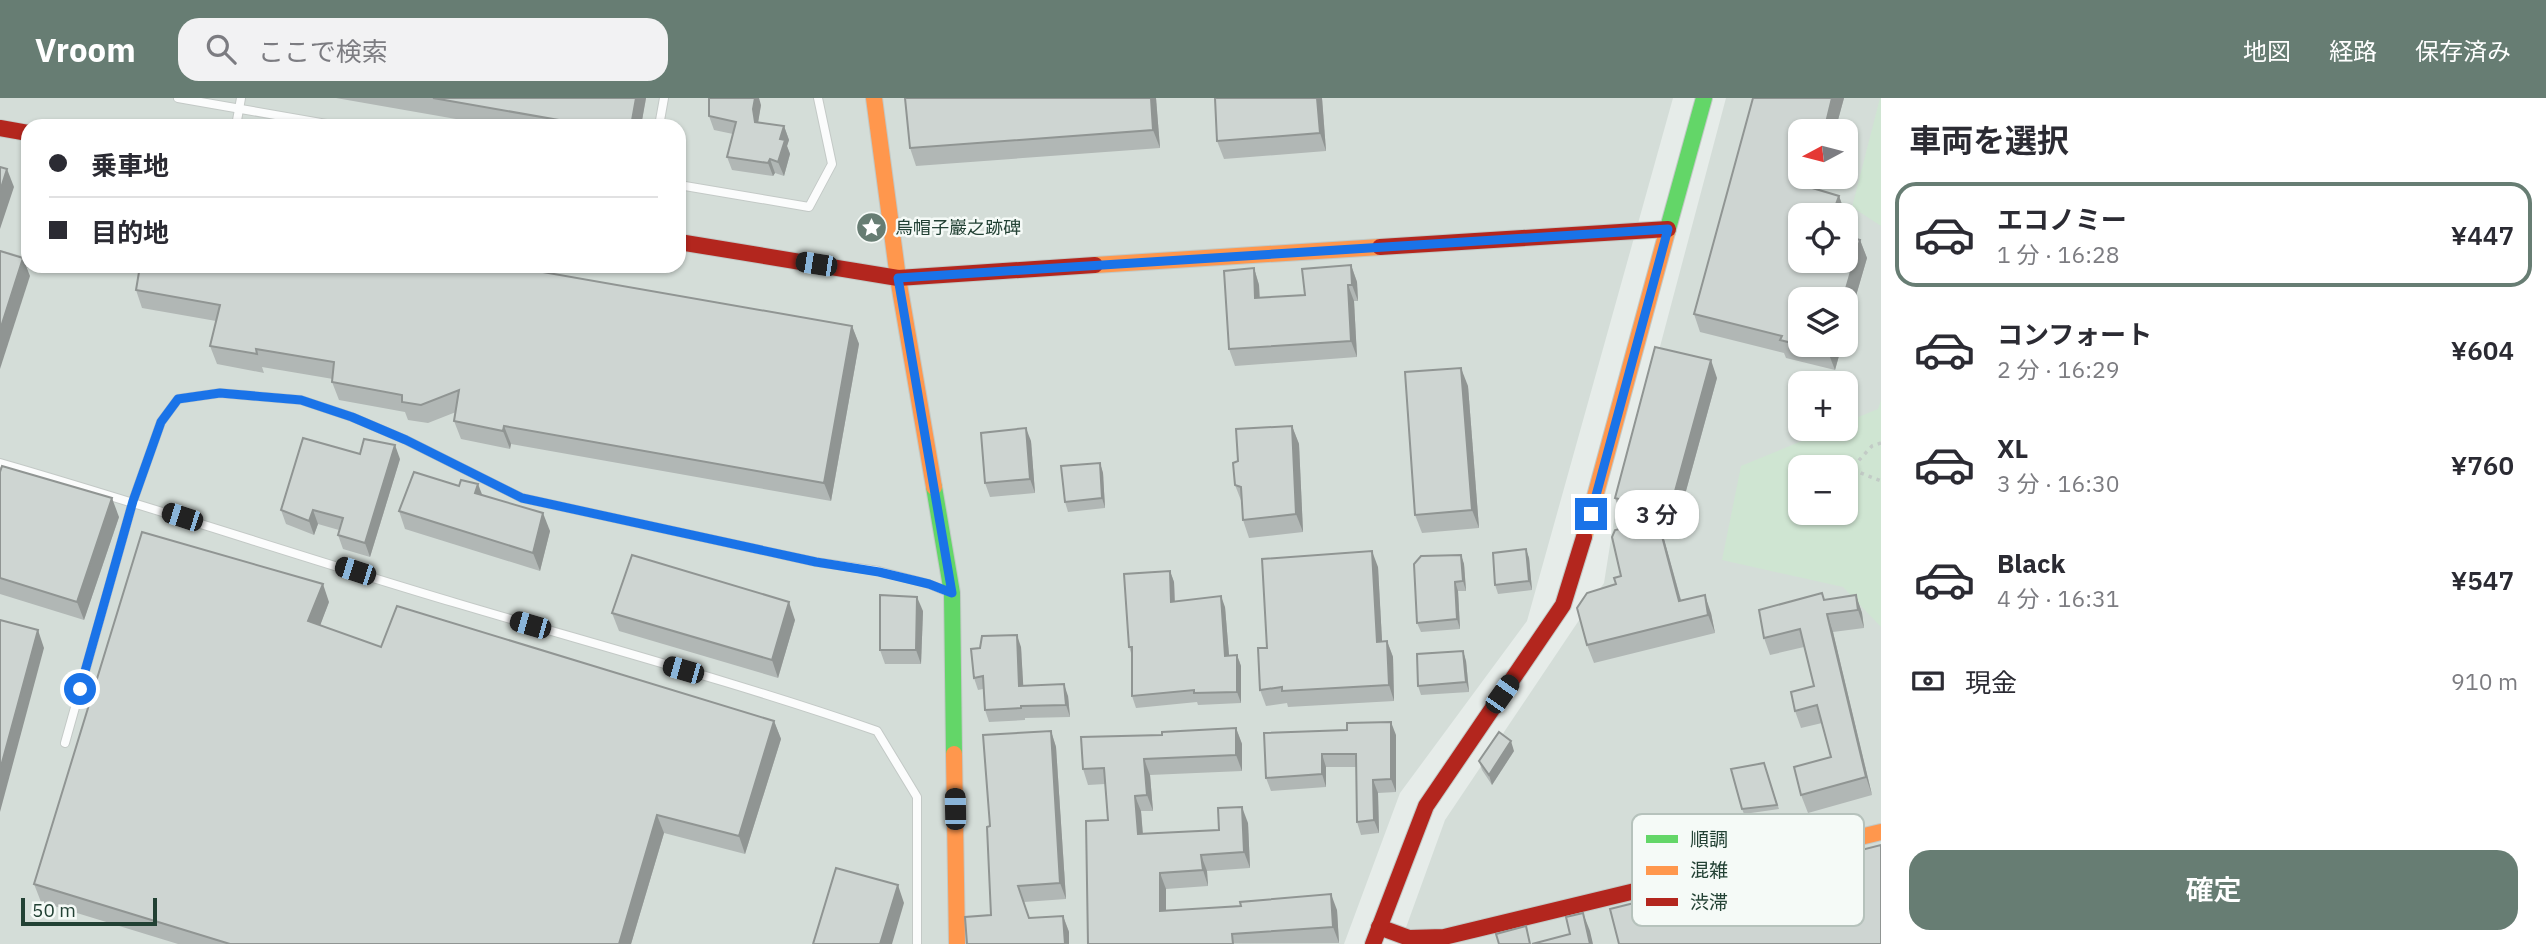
<!DOCTYPE html>
<html lang="ja">
<meta charset="utf-8">
<style>
body{margin:0;font-family:"IBM Plex Sans","Noto Sans JP",sans-serif;background:#f2f2f3;color:#2b2b33;height:100vh;display:flex;flex-direction:column;font-size:26px;white-space:nowrap}
*{box-sizing:border-box;margin:0}
p{font-size:23px;color:#7c7c81}
.icon{flex:none;width:38px;height:38px;fill:none;stroke:currentColor;stroke-width:2;stroke-linecap:round;stroke-linejoin:round}
.map{position:relative;flex:1;overflow:hidden}
.drawer{display:flex;flex-direction:column;background:#fff;width:665px}
.drawer>*{flex:none}
.hud{position:absolute;left:21px;top:21px;width:665px;height:154px;border-radius:21px;box-shadow:0 2px 5px #0004;display:grid;align-content:center;height:154px;padding:0 28px;background:#fff}
.needle{width:46px;rotate:263deg}
.tools{position:absolute;left:1788px;top:21px;display:grid;gap:14px}
.tools a{display:grid;place-items:center;width:70px;height:70px;border-radius:14px;background:#fff;box-shadow:0 2px 5px #0004;font-size:35px}
.scale{position:absolute;left:21px;bottom:18px;width:136px;box-sizing:border-box;padding-left:7px;border:4px solid #224134;border-top:0;font-size:19px;line-height:24px;white-space:nowrap;color:#224134;-webkit-text-stroke:5px #f5faf7;paint-order:stroke}
.end{position:absolute;width:32px;height:32px;margin:-16px;border:9px solid #1a73e8;background:#fff;box-shadow:0 0 0 4px #fff}
.from{border-radius:50%}
.bubble{position:absolute;height:49px;border-radius:21px;background:#fff;box-shadow:0 2px 5px #0004;font-size:23px;font-weight:600;line-height:49px;text-align:center}
.car{position:absolute;width:21px;height:42px;margin:-21px -10px;border-radius:9px;box-shadow:0 0 5px 2px #0007;background:linear-gradient(#222 24%,#8ab4d8 0 40%,#222 0 76%,#8ab4d8 0 86%,#222 0)}
.hud b{display:flex;align-items:center;gap:24px;height:66px;font-size:26px}
.hud b+b{border-top:2px solid #e1e1e2}
.hud i{width:18px;height:18px;background:#2b2b33}
ul{padding:0;list-style:none}
li{display:flex;align-items:center;gap:21px;height:105px;margin:0 14px 10px;padding:0 14px;border:4px solid transparent;border-radius:21px}
li div{flex:1}
li b{display:block;font-size:26px}
li em{font-style:normal;font-weight:600}
li.on{border-color:#677d73}
li>.icon{width:63px;height:63px;stroke-width:1.5}
h2{padding:0 28px;font-size:32px;line-height:84px}
.pay{display:flex;align-items:center;gap:18px;height:77px;padding:0 28px;font-size:26px}
.pay p{margin-inline-start:auto}
.cta{display:flex;gap:14px;margin-top:auto;padding:14px 28px}
.cta a{flex:1;height:80px;border-radius:21px;background:#677d73;color:#fff;font-size:28px;font-weight:600;line-height:80px;text-align:center}
header{display:flex;align-items:center;gap:42px;box-sizing:border-box;height:98px;padding:0 35px;background:#677d73;color:#fff}
header strong{font-size:33px}
nav{display:flex;gap:38px;margin-inline-start:auto;font-size:24px}
.search{width:490px;height:63px;background:#f2f2f3;display:flex;align-items:center;gap:18px;box-sizing:border-box;padding:0 24px;border-radius:21px;color:#7c7c81;font-size:26px}
main{display:flex;flex:1;min-height:0}
.map>svg:first-child{display:block}
.built{fill:#d4ddd8;fill-rule:evenodd}
.green{fill:#cfe5d2;fill-rule:evenodd}
.lines{fill:none;stroke-linecap:round;stroke-linejoin:round}
.lane-casing{stroke:#c3c9c6;stroke-width:10}
.fast-casing{stroke:#c2c9c6;stroke-width:18}
.slow-casing{stroke:#c2c9c6;stroke-width:18}
.jam-casing{stroke:#c2c9c6;stroke-width:18}
.path{stroke:#c2cbc6;stroke-width:3.5;stroke-dasharray:3.5 5;stroke-linecap:butt}
.lane{stroke:#fbfcfc;stroke-width:8}
.fast{stroke:#63d668;stroke-width:16}
.slow{stroke:#ff974d;stroke-width:16}
.jam{stroke:#b3261e;stroke-width:16}
.wall{fill:#b1b7b5}
.shaded-wall{fill:#909593}
.building{fill:#ced5d2;stroke:#909593;stroke-width:2}
.route{stroke:#1a73e8;stroke-width:9}
.labels{text-anchor:middle;dominant-baseline:central;stroke-width:5;stroke-linejoin:round;paint-order:stroke}
.poi-label{font-size:18px;fill:#224134;stroke:#f5faf7;text-anchor:start}
.key{fill:#f5faf7;stroke:#b6c2bc;stroke-width:2}
.key-label{font-size:19px;fill:#224134}
</style>
<header>
<strong>Vroom</strong>
<div class="search"><svg class="icon" aria-label="search" viewBox="0 0 24 24"><circle cx="10" cy="10" r="6"/><path d="M15 15l6 6"/></svg>ここで検索</div>
<nav><a>地図</a><a>経路</a><a>保存済み</a></nav>
</header>
<main>
<div class="map">
<svg width="1881" height="846" viewBox="0 0 1881 846">
<rect width="100%" height="100%" fill="#e6ece9"/>
<!-- built -->
<g class="built">
<path d="M0 0H1673L1527 523 1400 695 1344 846H0ZM28 28H679V168H28Z"/>
<path d="M1726 0H1881V846H1400L1445 722 1604 485 1614 422ZM1801 33H1846V79H1801ZM1801 117H1846V163H1801ZM1801 201H1846V247H1801ZM1801 285H1846V331H1801ZM1801 369H1846V415H1801Z"/>
</g>
<!-- green -->
<g class="green">
<polygon points="1880,0 1881,0 1881,128 1852,109"/>
<path d="M1881 302V529L1843 489 1722 462 1741 368 1831 331H1846V324L1878 311ZM1801 369H1846V415H1801Z"/>
</g>
<g class="lines">
<defs>
<g id="lane">
<polyline points="178,0 338,28"/>
<polyline points="236,28 241,0"/>
<polyline points="659,28 664,0"/>
<polyline points="679,87 809,109 832,66 818,0"/>
<polyline points="0,157 28,165"/>
<polyline points="38,168 39,168"/>
<path d="M0 365C153 409 304 460 456 505 597 547 739 585 877 633L917 699V846"/>
<polyline points="65,645 133,403 161,324 178,301 220,295 301,302 352,319 406,342 522,400 816,464 879,473 929,486 948,494"/>
</g>
<g id="fast">
<polyline points="1667,134 1704,0"/>
<polyline points="934,389 952,495 954,656"/>
</g>
<g id="slow">
<polyline points="874,0 898,180 934,389"/>
<polyline points="1095,167 1380,149"/>
<polyline points="1584,439 1667,134"/>
<polyline points="954,656 957,846"/>
<polyline points="1689,780 1881,734"/>
</g>
<g id="jam">
<polyline points="0,30 28,35"/>
<polyline points="679,144 898,180 1095,167"/>
<polyline points="1380,149 1668,131"/>
<polyline points="1379,829 1409,840 1444,839 1689,780"/>
<polyline points="1373,846 1426,708 1563,507 1584,439"/>
</g>
</defs>
<!-- lane casing -->
<use href="#lane" class="lane-casing"/>
<!-- fast casing -->
<use href="#fast" class="fast-casing"/>
<!-- slow casing -->
<use href="#slow" class="slow-casing"/>
<!-- jam casing -->
<use href="#jam" class="jam-casing"/>
<!-- path -->
<polyline class="path" points="1881,345 1872,348 1851,371 1881,383"/>
<!-- lane -->
<use href="#lane" class="lane"/>
<!-- fast -->
<use href="#fast" class="fast"/>
<!-- slow -->
<use href="#slow" class="slow"/>
<!-- jam -->
<use href="#jam" class="jam"/>
</g>
<!-- wall -->
<g class="wall">
<polygon points="336,0 646,0 641,28 496,28"/>
<polygon points="1156,0 1160,50 916,68 910,50"/>
<polygon points="1322,0 1326,53 1224,61 1217,43"/>
<polygon points="1753,0 1844,0 1835,33 1801,79 1823,79 1819,92 1839,98 1845,115 1801,117 1846,163 1846,124 1852,140 1860,142 1867,160 1846,232 1846,201 1842,247 1835,272 1786,260 1784,255 1700,234 1694,216"/>
<polygon points="761,7 758,24 784,28 789,42 787,48 790,56 784,78 775,75 773,78 732,72 727,59 733,36 714,32 709,18"/>
<polygon points="1351,167 1357,184 1358,203 1354,203 1357,259 1235,268 1229,251 1254,170 1259,187 1260,199 1305,197"/>
<polygon points="542,168 541,174 852,228 859,246 831,403 511,346 510,351 461,341 454,323 456,314 428,325 408,322 405,314 339,302 332,284 333,281 262,269 264,275 217,266 210,248 216,223 142,210 136,192"/>
<polygon points="1717,280 1675,433 1660,429 1664,441 1681,502 1711,515 1715,535 1594,565 1587,547 1646,425 1621,418 1615,400"/>
<polygon points="1468,288 1479,430 1422,435 1415,417"/>
<polygon points="1292,328 1299,346 1303,434 1249,440 1243,422 1242,405 1235,387 1238,363"/>
<polygon points="1031,343 1035,395 990,399 985,385"/>
<polygon points="360,356 400,361 370,459 343,451 338,437 339,432 318,426 314,437 286,426 281,412"/>
<polygon points="1100,365 1103,375 1105,410 1068,414 1065,404"/>
<polygon points="0,374 119,419 84,522 0,496"/>
<polygon points="459,388 482,397 550,433 540,473 405,431 399,413"/>
<polygon points="1526,451 1529,460 1532,492 1498,496 1495,487"/>
<polygon points="1461,457 1464,466 1466,493 1458,493 1460,531 1421,534 1417,525"/>
<polygon points="1378,469 1382,544 1387,543 1393,559 1394,603 1288,609 1287,605 1266,608 1260,592 1267,550"/>
<polygon points="1170,473 1174,484 1175,503 1225,509 1229,557 1237,557 1241,568 1241,605 1198,607 1197,604 1136,610 1132,598 1132,558 1129,549"/>
<polygon points="1822,495 1824,502 1856,497 1862,515 1864,530 1833,534 1872,697 1808,715 1801,697 1831,659 1822,625 1801,630 1795,613 1814,588 1804,549 1770,557 1764,540"/>
<polygon points="329,504 320,527 381,549 774,623 781,641 745,756 664,735 631,846 178,846 41,804 34,786"/>
<polygon points="923,513 921,566 885,566 880,552"/>
<polygon points="612,515 795,522 778,580 619,533"/>
<polygon points="1021,549 1023,588 1068,598 1070,619 1025,620 1025,622 989,624 985,612 983,591 978,592 974,580"/>
<polygon points="1463,553 1466,563 1469,594 1421,597 1418,588"/>
<polygon points="1236,630 1242,646 1242,673 1150,677 1153,713 1141,713 1143,736 1219,732 1248,725 1250,770 1207,773 1208,788 1166,791 1166,812 1337,812 1339,845 1088,846 1108,722 1105,686 1088,687 1083,671"/>
<polygon points="1347,632 1396,637 1396,694 1378,695 1379,735 1361,737 1357,724 1356,669 1326,669 1326,689 1271,693 1266,680"/>
<polygon points="1051,633 1056,649 1066,801 1024,804 1029,820 1063,818 1069,834 991,817 990,728"/>
<polygon points="1514,653 1492,687 1482,672 1479,663"/>
<polygon points="1764,665 1779,711 1744,716 1742,711"/>
</g>
<!-- shaded-wall -->
<g class="shaded-wall">
<polygon points="636,0 646,0 641,28 631,28"/>
<polygon points="755,0 759,0 761,7 758,25 755,24 753,11"/>
<polygon points="1151,0 1156,0 1160,50 1153,32"/>
<polygon points="1317,0 1322,0 1326,53 1320,35"/>
<polygon points="1832,0 1844,0 1835,33 1824,33"/>
<polygon points="784,28 789,42 787,48 790,56 784,78 778,64 780,41"/>
<polygon points="770,61 775,75 773,78 768,65"/>
<polygon points="7,71 14,89 0,131 0,93"/>
<polygon points="1812,79 1823,79 1815,107 1809,89"/>
<polygon points="1839,98 1845,115 1845,117 1832,117"/>
<polygon points="1846,124 1852,140 1846,149"/>
<polygon points="1860,142 1867,160 1846,232 1846,201 1843,201"/>
<polygon points="23,160 30,178 0,271 0,232"/>
<polygon points="1351,167 1357,184 1358,203 1352,187"/>
<polygon points="532,168 542,168 538,190 531,172"/>
<polygon points="1254,170 1259,187 1260,216 1255,200"/>
<polygon points="1348,187 1354,203 1357,259 1351,243"/>
<polygon points="852,228 859,246 831,403 824,385"/>
<polygon points="1831,247 1842,247 1835,272 1828,254"/>
<polygon points="1711,262 1717,280 1675,433 1669,415"/>
<polygon points="1461,270 1468,288 1479,430 1472,412"/>
<polygon points="504,328 511,346 510,351 503,333"/>
<polygon points="1292,328 1299,346 1303,434 1296,416"/>
<polygon points="1026,330 1031,343 1035,395 1030,381"/>
<polygon points="395,347 400,361 370,459 365,445"/>
<polygon points="1100,365 1103,375 1105,410 1102,400"/>
<polygon points="478,386 485,404 475,395"/>
<polygon points="112,400 119,419 84,522 77,504"/>
<polygon points="313,412 318,426 314,437 309,423"/>
<polygon points="543,415 550,433 540,473 533,455"/>
<polygon points="1658,423 1664,441 1686,521 1679,503"/>
<polygon points="1526,451 1529,460 1532,492 1529,483"/>
<polygon points="1372,453 1378,469 1383,560 1377,544"/>
<polygon points="1461,457 1464,466 1466,493 1463,483"/>
<polygon points="1170,473 1174,484 1175,515 1171,504"/>
<polygon points="1455,484 1458,493 1460,531 1457,521"/>
<polygon points="323,486 329,504 315,541 308,523"/>
<polygon points="1705,497 1711,515 1715,535 1708,517"/>
<polygon points="1856,497 1862,515 1864,530 1858,512"/>
<polygon points="1221,498 1225,509 1230,569 1225,558"/>
<polygon points="917,499 923,513 921,566 916,552"/>
<polygon points="789,504 795,522 778,580 772,562"/>
<polygon points="1827,516 1833,534 1872,697 1866,679"/>
<polygon points="38,532 44,550 0,714 0,672"/>
<polygon points="1017,537 1021,549 1024,600 1019,588"/>
<polygon points="1387,543 1393,559 1394,603 1389,587"/>
<polygon points="1463,553 1466,563 1469,594 1466,584"/>
<polygon points="1237,557 1241,568 1241,605 1237,594"/>
<polygon points="1064,586 1068,598 1070,619 1066,607"/>
<polygon points="774,623 781,641 745,756 739,738"/>
<polygon points="1391,624 1396,637 1396,694 1391,681"/>
<polygon points="1236,630 1242,646 1242,673 1236,657"/>
<polygon points="1051,633 1056,649 1066,801 1060,785"/>
<polygon points="1511,643 1514,653 1492,687 1489,677"/>
<polygon points="1322,656 1326,669 1326,689 1322,676"/>
<polygon points="1144,661 1150,677 1153,713 1147,697"/>
<polygon points="1373,682 1378,695 1379,735 1374,722"/>
<polygon points="1135,698 1141,713 1144,752 1138,736"/>
<polygon points="1242,709 1248,725 1250,770 1244,754"/>
<polygon points="657,717 664,735 631,846 619,846"/>
<polygon points="1201,757 1207,773 1208,788 1203,772"/>
<polygon points="1160,775 1166,791 1166,829 1160,813"/>
<polygon points="898,787 904,805 892,846 880,846"/>
<polygon points="1702,788 1709,805 1716,842 1709,824"/>
<polygon points="1331,796 1337,812 1339,845 1333,829"/>
<polygon points="1583,815 1590,833 1593,846 1590,846"/>
<polygon points="1063,818 1069,834 1069,846 1065,846"/>
</g>
<!-- building -->
<g class="building">
<polygon points="433,0 636,0 631,28 593,28"/>
<polygon points="709,0 755,0 753,11 755,24 784,28 780,41 785,42 778,64 770,61 768,65 727,59 736,24 709,18"/>
<polygon points="905,0 1151,0 1153,32 910,50"/>
<polygon points="1215,0 1317,0 1320,35 1217,43"/>
<polygon points="1753,0 1832,0 1824,33 1801,33 1801,79 1812,79 1809,89 1839,98 1832,117 1801,117 1801,163 1846,163 1846,138 1860,142 1843,201 1801,201 1801,247 1831,247 1828,254 1780,242 1782,238 1694,216"/>
<polygon points="0,69 7,71 0,93"/>
<polygon points="0,153 23,160 0,232"/>
<polygon points="1351,167 1352,187 1348,187 1351,243 1229,251 1224,173 1254,170 1255,200 1305,197 1302,171"/>
<polygon points="140,168 532,168 531,172 852,228 824,385 504,328 503,333 454,323 459,292 421,307 402,304 402,297 332,284 334,264 256,251 257,256 210,248 220,207 136,192"/>
<polygon points="1655,249 1711,262 1669,415 1615,400"/>
<polygon points="1461,270 1472,412 1415,417 1405,274"/>
<polygon points="1292,328 1296,416 1243,422 1241,389 1235,387 1233,365 1238,363 1236,331"/>
<polygon points="1026,330 1030,381 985,385 981,335"/>
<polygon points="303,340 360,356 364,341 395,347 365,445 338,437 343,420 313,412 309,423 281,412"/>
<polygon points="1100,365 1102,400 1065,404 1061,368"/>
<polygon points="2,368 112,400 77,504 0,480 0,374"/>
<polygon points="414,374 459,388 461,382 478,386 475,395 543,415 533,455 399,413"/>
<polygon points="1658,423 1679,503 1705,497 1708,517 1587,547 1577,510 1587,495 1616,486 1614,480 1621,478 1612,439 1615,432"/>
<polygon points="142,434 323,486 308,523 381,549 397,508 774,623 739,738 657,717 619,846 230,846 34,786"/>
<polygon points="1526,451 1529,483 1495,487 1493,455"/>
<polygon points="1372,453 1377,544 1387,543 1389,587 1282,593 1282,589 1260,592 1258,550 1267,550 1262,461"/>
<polygon points="632,457 789,504 772,562 612,515"/>
<polygon points="1461,457 1463,483 1455,484 1457,521 1417,525 1414,466 1421,458"/>
<polygon points="1170,473 1171,504 1221,498 1225,558 1237,557 1237,594 1194,595 1194,592 1132,598 1132,549 1129,549 1124,476"/>
<polygon points="1822,495 1824,502 1856,497 1858,512 1827,516 1866,679 1801,697 1794,669 1831,659 1817,607 1795,613 1791,594 1814,588 1800,531 1764,540 1759,512"/>
<polygon points="880,497 917,499 916,552 880,552"/>
<polygon points="0,522 38,532 0,672"/>
<polygon points="1017,537 1019,588 1064,586 1066,607 1021,608 1021,610 985,612 983,578 974,580 971,551 980,550 982,538"/>
<polygon points="1463,553 1466,584 1418,588 1417,556"/>
<polygon points="1391,624 1391,681 1373,682 1374,722 1357,724 1356,656 1322,656 1322,676 1266,680 1264,635 1347,632 1347,625"/>
<polygon points="1236,630 1236,657 1144,661 1147,697 1135,698 1138,736 1219,732 1218,710 1242,709 1244,754 1201,757 1203,772 1160,775 1160,813 1241,808 1240,804 1331,796 1333,829 1232,836 1233,846 1088,846 1086,723 1108,722 1104,670 1083,671 1081,639 1162,637 1162,634"/>
<polygon points="1051,633 1060,785 1018,788 1029,820 1063,818 1065,846 967,846 965,819 991,817 987,729 990,728 983,637"/>
<polygon points="1499,634 1511,643 1489,677 1479,663"/>
<polygon points="1764,665 1777,707 1742,711 1731,671"/>
<polygon points="1881,747 1881,846 1619,846 1610,811 1702,788 1709,824 1744,816 1737,782 1797,767 1800,778 1820,772 1818,763"/>
<polygon points="836,770 898,787 880,846 813,846"/>
<polygon points="1583,815 1590,846 1532,846 1570,836 1566,819"/>
<polygon points="1526,828 1530,846 1499,846 1496,836"/>
</g>
<g class="lines">
<!-- route -->
<polyline class="route" points="80,591 133,403 161,324 178,301 220,295 301,302 352,319 406,342 522,400 816,464 879,474 929,486 952,495 898,180 1668,131 1591,416"/>
</g>
<!-- icons -->
<defs>
<symbol id="sight-disc" viewBox="-11 -11 22 22"><circle r="9.5" fill="#677d73" stroke="#f5faf7"/><path d="M0-6L1.8-2.2L6-1.7L2.9 1.2L3.7 5.4L0 3.3L-3.7 5.4L-2.9 1.2L-6-1.7L-1.8-2.2Z" fill="#fff"/></symbol>
</defs>
<g fill-rule="evenodd">
<use href="#sight-disc" x="854" y="112" width="35" height="35"/>
</g>
<g class="labels">
<!-- poi labels -->
<g class="poi-label">
<text x="895" y="129">烏帽子巖之跡碑</text>
</g>
</g>
<!-- legend -->
<rect x="1632" y="716" width="232" height="112" rx="10" class="key"/>
<rect x="1646" y="737" width="32" height="8" fill="#63d668"/>
<rect x="1646" y="768" width="32" height="9" fill="#ff974d"/>
<rect x="1646" y="800" width="32" height="8" fill="#b3261e"/>
<g class="key-label">
<text x="1690" y="748">順調</text>
<text x="1690" y="779">混雑</text>
<text x="1690" y="811">渋滞</text>
</g>
</svg>
<div class="tools">
<a><svg class="needle" viewBox="-14 -14 28 28"><path d="M0-13l5 13h-10z" fill="#e53935"/><path d="M0 13l5-13h-10z" fill="#7c7c81"/></svg></a>
<a><svg class="icon" aria-label="locate" viewBox="0 0 24 24"><circle cx="12" cy="12" r="6"/><path d="M12 2v4M12 18v4M2 12h4M18 12h4"/></svg></a>
<a><svg class="icon" aria-label="layers" viewBox="0 0 24 24"><path d="M12 4l9 5-9 5-9-5zM3 14l9 5 9-5"/></svg></a>
<a>+</a>
<a>−</a>
</div>
<div class="scale">50 m</div>
<i class="end from" style="left:80px;top:591px"></i>
<i class="end" style="left:1591px;top:416px"></i>
<div class="bubble" style="left:1615px;top:392px;width:84px">3 分</div>
<i class="car" style="left:816px;top:166px;rotate:279deg"></i>
<i class="car" style="left:182px;top:419px;rotate:288deg"></i>
<i class="car" style="left:355px;top:473px;rotate:288deg"></i>
<i class="car" style="left:530px;top:527px;rotate:286deg"></i>
<i class="car" style="left:683px;top:572px;rotate:286deg"></i>
<i class="car" style="left:1502px;top:596px;rotate:35deg"></i>
<i class="car" style="left:955px;top:711px;rotate:359deg"></i>
<div class="hud">
<b><i class="from"></i>乗車地</b>
<b><i></i>目的地</b>
</div>
</div>
<section class="drawer">
<h2>車両を選択</h2>
<ul>
<li class="on"><svg class="icon" aria-label="car" viewBox="0 0 24 24"><path d="M5 17H2v-5l4-1 3-4h7l3 4 3 1v5h-3M9 17h6M6 11h13"/><circle cx="7" cy="17" r="2"/><circle cx="17" cy="17" r="2"/></svg><div><b>エコノミー</b><p>1 分 · 16:28</p></div><em>¥447</em></li>
<li><svg class="icon" aria-label="car" viewBox="0 0 24 24"><path d="M5 17H2v-5l4-1 3-4h7l3 4 3 1v5h-3M9 17h6M6 11h13"/><circle cx="7" cy="17" r="2"/><circle cx="17" cy="17" r="2"/></svg><div><b>コンフォート</b><p>2 分 · 16:29</p></div><em>¥604</em></li>
<li><svg class="icon" aria-label="car" viewBox="0 0 24 24"><path d="M5 17H2v-5l4-1 3-4h7l3 4 3 1v5h-3M9 17h6M6 11h13"/><circle cx="7" cy="17" r="2"/><circle cx="17" cy="17" r="2"/></svg><div><b>XL</b><p>3 分 · 16:30</p></div><em>¥760</em></li>
<li><svg class="icon" aria-label="car" viewBox="0 0 24 24"><path d="M5 17H2v-5l4-1 3-4h7l3 4 3 1v5h-3M9 17h6M6 11h13"/><circle cx="7" cy="17" r="2"/><circle cx="17" cy="17" r="2"/></svg><div><b>Black</b><p>4 分 · 16:31</p></div><em>¥547</em></li>
</ul>
<div class="pay"><svg class="icon" aria-label="cash" viewBox="0 0 24 24"><path d="M3 7h18v10H3z"/><circle cx="12" cy="12" r="2"/></svg>現金<p>910 m</p></div>
<div class="cta"><a>確定</a></div>
</section>
</main>
